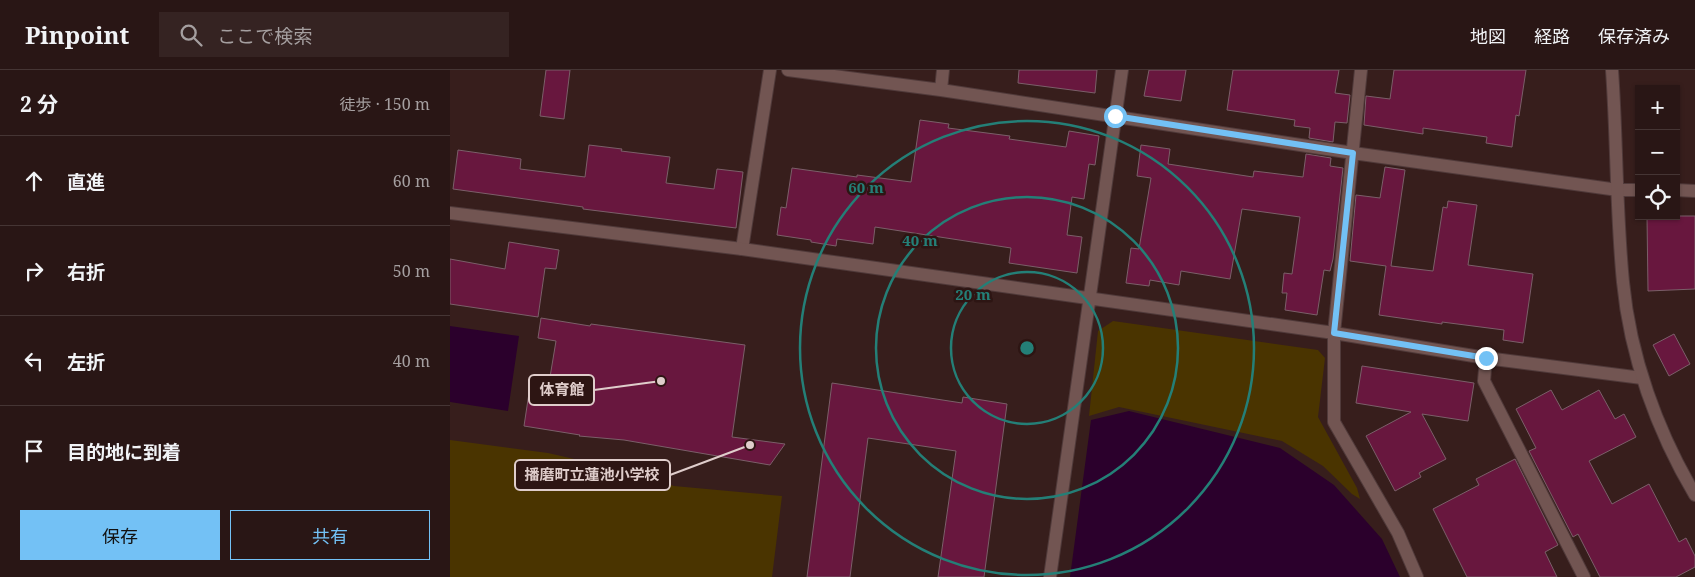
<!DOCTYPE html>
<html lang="ja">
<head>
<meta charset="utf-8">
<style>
	body { margin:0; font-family:"Noto Serif","Noto Sans JP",serif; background:#352322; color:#f1f3f6 }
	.controls { position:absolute; right:15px; top:15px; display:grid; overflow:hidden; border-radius:0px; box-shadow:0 1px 4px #0004 }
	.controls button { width:45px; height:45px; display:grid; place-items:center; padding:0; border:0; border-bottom:1px solid #453534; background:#291615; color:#f1f3f6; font:25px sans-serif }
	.stop { position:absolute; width:15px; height:15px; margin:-11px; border:4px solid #73c1f5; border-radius:50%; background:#fff }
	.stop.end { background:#73c1f5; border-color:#fff; box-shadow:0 1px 5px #0008 }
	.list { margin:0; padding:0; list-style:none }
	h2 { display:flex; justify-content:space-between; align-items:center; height:65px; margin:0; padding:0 20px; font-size:21px }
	h2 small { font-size:16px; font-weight:400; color:#a59fa0 }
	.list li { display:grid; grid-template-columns:32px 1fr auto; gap:15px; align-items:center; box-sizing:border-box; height:90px; padding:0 20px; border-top:1px solid #453534 }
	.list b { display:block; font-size:19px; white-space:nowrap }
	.list em { font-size:16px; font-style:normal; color:#a59fa0 }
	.actions { display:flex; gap:10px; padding:15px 20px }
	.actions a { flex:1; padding:11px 0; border:1px solid #73c1f5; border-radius:0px; text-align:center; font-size:18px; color:#73c1f5 }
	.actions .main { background:#73c1f5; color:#111 }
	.icon { flex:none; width:28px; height:28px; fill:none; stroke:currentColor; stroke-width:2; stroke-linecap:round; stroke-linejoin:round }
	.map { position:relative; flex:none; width:1245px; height:507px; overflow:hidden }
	header { display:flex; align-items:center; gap:30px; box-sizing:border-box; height:70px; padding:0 25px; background:#291615; border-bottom:1px solid #453534 }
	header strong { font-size:24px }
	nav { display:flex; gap:28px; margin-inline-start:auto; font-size:18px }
	.search { width:350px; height:45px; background:#352322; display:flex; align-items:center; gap:12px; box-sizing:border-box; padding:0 18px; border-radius:0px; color:#a59fa0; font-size:19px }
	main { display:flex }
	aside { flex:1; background:#291615 }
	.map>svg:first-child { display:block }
</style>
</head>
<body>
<header>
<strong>Pinpoint</strong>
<div class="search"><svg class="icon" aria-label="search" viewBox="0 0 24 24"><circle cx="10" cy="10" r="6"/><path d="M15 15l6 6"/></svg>ここで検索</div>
<nav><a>地図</a><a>経路</a><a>保存済み</a></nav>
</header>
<main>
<aside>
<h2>2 分<small>徒歩 · 150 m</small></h2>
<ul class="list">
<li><svg class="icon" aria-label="ahead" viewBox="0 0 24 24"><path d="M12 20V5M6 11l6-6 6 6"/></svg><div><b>直進</b></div><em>60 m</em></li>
<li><svg class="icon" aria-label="right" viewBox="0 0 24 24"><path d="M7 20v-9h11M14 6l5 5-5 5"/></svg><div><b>右折</b></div><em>50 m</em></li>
<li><svg class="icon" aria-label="left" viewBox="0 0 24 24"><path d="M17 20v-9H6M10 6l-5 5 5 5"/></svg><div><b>左折</b></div><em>40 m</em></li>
<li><svg class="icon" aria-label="arrive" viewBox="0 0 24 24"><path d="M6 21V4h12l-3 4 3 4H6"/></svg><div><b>目的地に到着</b></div></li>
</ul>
<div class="actions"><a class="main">保存</a><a>共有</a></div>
</aside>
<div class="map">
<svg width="1245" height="507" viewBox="0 0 1245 507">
	<rect width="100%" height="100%" fill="#371e1c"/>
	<path fill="#4a3400" d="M 663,251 L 868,280 L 875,288 L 868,347 L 907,418 L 910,429 L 902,424 L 873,396 L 832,371 L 669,337 L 639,346 L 648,261 Z
		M 0,370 L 98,383 L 181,402 L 224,416 L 332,426 L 322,507 L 0,507 Z"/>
	<path fill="#2b002c" d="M 0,256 L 69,266 L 58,341 L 0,332 Z
		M 679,341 L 830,378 L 884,415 L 932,469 L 950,507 L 620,507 L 641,350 Z"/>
	<path fill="#68173e" stroke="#7b5f69" d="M 96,0 L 120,0 L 114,49 L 90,46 Z
		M 569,0 L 647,0 L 645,23 L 568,13 Z
		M 699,0 L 736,0 L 731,31 L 694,26 Z
		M 783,0 L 889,0 L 885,23 L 900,25 L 897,53 L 885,52 L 883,72 L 859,68 L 860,58 L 844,56 L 845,50 L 777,40 Z
		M 944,0 L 1076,0 L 1069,46 L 1066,45 L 1062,77 L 1036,73 L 1037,67 L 973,58 L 973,64 L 914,55 L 916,26 L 940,29 Z
		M 470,50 L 499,54 L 498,58 L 560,66 L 559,69 L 616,77 L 619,61 L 649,66 L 645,95 L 639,94 L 634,129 L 622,127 L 617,165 L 632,167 L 627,203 L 559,193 L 561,178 L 425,157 L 423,174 L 387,169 L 386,176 L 361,172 L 361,170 L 327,165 L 331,137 L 336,138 L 342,98 L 407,107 L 407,105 L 461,112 Z
		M 139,75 L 172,79 L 171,81 L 220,87 L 216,113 L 264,119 L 267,99 L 293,102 L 286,158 L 133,139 L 133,137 L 3,119 L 8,80 L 71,89 L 70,99 L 135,107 Z
		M 691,75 L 720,79 L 718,94 L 803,107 L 804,101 L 853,107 L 856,84 L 881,88 L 880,96 L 893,98 L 883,189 L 880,201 L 874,200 L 867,245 L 835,240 L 837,223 L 832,223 L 834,203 L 842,204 L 850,147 L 792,139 L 780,209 L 731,201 L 729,215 L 700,210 L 699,216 L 676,213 L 681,178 L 689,179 L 701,108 L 687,106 Z
		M 935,97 L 955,100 L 941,196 L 983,201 L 993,137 L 997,138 L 998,131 L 1027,135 L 1018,195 L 1083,204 L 1073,273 L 1053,270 L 1054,260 L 992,252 L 992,254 L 929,245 L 936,196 L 900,191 L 906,125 L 930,128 Z
		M 1197,146 L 1245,146 L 1245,219 L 1198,221 Z
		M 59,172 L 109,180 L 106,199 L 95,198 L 88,247 L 0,234 L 0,189 L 55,199 Z
		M 91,248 L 140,256 L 141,254 L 295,275 L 282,367 L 335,374 L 320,395 L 174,370 L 129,366 L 130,365 L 74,356 L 79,323 L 97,325 L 106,271 L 88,268 Z
		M 1224,264 L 1240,294 L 1219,306 L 1203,275 Z
		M 912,296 L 1024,313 L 1018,351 L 972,344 L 996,389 L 969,403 L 971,407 L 945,421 L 916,366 L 961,342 L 906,333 Z
		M 382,313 L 512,333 L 513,327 L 557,334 L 534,507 L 488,507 L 506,381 L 418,368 L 400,507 L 357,507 Z
		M 1101,320 L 1112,340 L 1149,320 L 1165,349 L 1174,344 L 1186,367 L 1139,391 L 1162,434 L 1199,414 L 1229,472 L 1236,468 L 1245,486 L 1245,497 L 1226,507 L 1150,507 L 1128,464 L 1123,467 L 1079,381 L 1086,378 L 1066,339 Z
		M 1065,389 L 1108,475 L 1095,482 L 1107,507 L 1017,507 L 983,439 L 1029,415 L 1026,409 Z"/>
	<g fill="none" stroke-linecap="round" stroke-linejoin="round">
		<defs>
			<path id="street" d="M 338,0 L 491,20 L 903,83 L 1168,120 L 1189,120
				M 911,0 L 884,263 L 884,352 L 948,463 L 967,507
				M 491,20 L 493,0
				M 1226,120 L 1245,121
				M 292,179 L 320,0
				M 884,263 L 1036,288 L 1192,308
				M 1036,288 L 1034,311 L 1134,507"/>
			<path id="secondary" d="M 1162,0 C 1167,70 1166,141 1173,212 C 1180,286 1207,361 1245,425
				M 0,143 L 292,179 L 884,263
				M 600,507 L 672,0"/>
		</defs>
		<use href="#street" stroke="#503a3a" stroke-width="14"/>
		<use href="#secondary" stroke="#503a3a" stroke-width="14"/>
		<use href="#street" stroke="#725552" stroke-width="12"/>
		<use href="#secondary" stroke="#725552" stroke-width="12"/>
	</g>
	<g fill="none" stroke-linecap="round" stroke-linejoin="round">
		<path stroke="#73c1f5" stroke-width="6" d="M 665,46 L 903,83 L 884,263 L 1036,288"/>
	</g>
	<g fill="none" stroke="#247f77" stroke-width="2.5">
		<circle cx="577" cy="278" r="76"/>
		<circle cx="577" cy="278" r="151"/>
		<circle cx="577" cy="278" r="227"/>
	</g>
	<circle cx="577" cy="278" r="8" fill="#247f77" stroke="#2d1513" stroke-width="2.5"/>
	<g font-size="15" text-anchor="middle" font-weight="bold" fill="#247f77" stroke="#2d1513" stroke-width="5" stroke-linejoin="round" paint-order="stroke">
		<text x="416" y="123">60 m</text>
		<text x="470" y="176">40 m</text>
		<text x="523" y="230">20 m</text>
	</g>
	<path fill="none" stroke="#dfcdcb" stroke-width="2" d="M211 311L144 320M300 375L220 405"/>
	<g fill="#dfcdcb" stroke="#2d1513" stroke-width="2">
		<circle cx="211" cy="311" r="5"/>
		<circle cx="300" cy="375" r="5"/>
	</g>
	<g fill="#2d1513" stroke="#dfcdcb" stroke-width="2">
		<rect x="79" y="305" width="65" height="30" rx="5"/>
		<rect x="65" y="390" width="155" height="30" rx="5"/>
	</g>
	<g font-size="15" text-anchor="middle" font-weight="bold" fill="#dfcdcb">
		<text x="112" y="325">体育館</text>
		<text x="142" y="410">播磨町立蓮池小学校</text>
	</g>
</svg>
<div class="controls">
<button>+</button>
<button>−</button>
<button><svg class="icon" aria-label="locate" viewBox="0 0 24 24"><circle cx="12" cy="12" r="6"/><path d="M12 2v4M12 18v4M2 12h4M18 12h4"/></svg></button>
</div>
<div class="stop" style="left:665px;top:46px"></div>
<div class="stop end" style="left:1036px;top:288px"></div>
</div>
</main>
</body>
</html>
